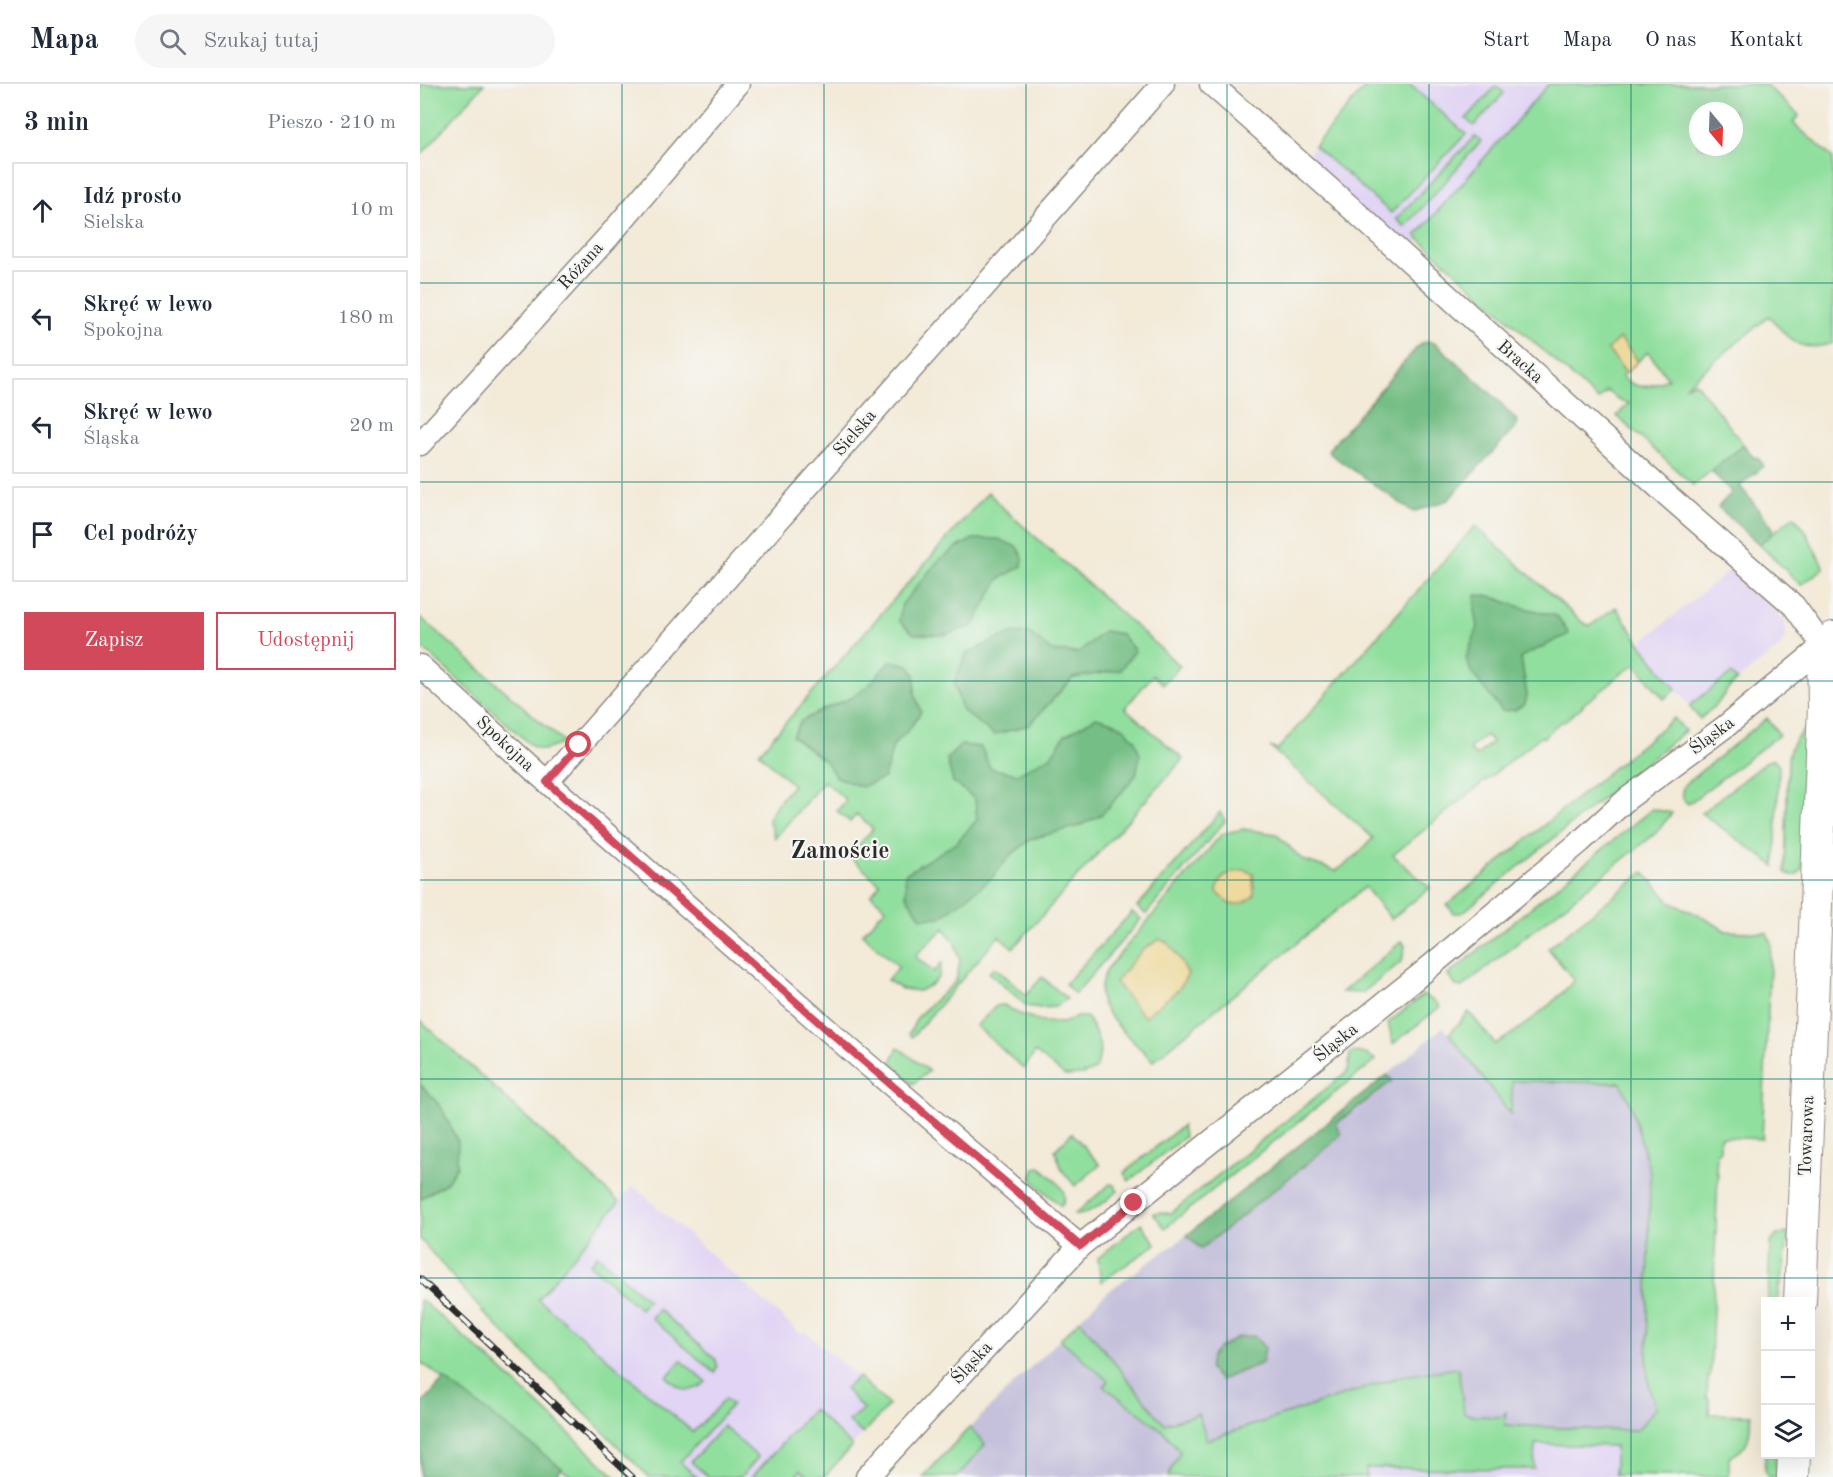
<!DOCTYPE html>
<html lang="pl">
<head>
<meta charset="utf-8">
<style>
	body { margin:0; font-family:"Old Standard TT",serif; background:#f6f6f7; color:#1f2937 }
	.controls { position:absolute; right:18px; bottom:18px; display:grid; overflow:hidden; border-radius:0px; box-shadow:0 6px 24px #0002 }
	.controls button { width:54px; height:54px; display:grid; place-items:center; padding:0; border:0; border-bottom:2px solid #e0e1e3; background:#fff; color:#1f2937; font:30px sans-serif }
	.compass { position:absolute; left:1269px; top:18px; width:54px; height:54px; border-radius:50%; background:#fff; box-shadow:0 6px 24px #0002; rotate:161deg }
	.stop { position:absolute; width:18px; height:18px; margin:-14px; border:4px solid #d1495b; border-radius:50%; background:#fff }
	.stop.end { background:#d1495b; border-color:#fff; box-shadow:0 2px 6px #0008 }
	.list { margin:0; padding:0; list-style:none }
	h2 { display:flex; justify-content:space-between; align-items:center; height:78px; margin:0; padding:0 24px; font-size:26px }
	h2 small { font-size:20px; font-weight:400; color:#747a83 }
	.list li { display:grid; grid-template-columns:39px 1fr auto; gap:18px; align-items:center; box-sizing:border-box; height:96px; margin:0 12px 12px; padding:0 12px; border:2px solid #e0e1e3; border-radius:0px }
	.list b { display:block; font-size:22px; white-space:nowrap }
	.list p { margin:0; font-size:20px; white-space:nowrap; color:#747a83 }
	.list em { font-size:20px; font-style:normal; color:#747a83 }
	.actions { display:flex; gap:12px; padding:18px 24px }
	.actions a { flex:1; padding:14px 0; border:2px solid #d1495b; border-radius:0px; text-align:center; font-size:21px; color:#d1495b }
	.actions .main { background:#d1495b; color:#fff }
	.icon { flex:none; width:33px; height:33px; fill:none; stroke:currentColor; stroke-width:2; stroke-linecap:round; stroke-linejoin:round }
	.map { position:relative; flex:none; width:1413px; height:1393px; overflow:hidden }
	header { display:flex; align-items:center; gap:36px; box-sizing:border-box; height:84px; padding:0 30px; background:#fff; border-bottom:2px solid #e0e1e3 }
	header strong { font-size:28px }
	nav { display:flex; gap:33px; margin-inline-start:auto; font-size:21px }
	.search { width:420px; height:54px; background:#f6f6f7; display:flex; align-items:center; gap:15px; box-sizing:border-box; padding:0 21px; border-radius:33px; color:#747a83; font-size:22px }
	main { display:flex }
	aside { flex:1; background:#fff }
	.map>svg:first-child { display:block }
</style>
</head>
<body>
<header>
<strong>Mapa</strong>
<div class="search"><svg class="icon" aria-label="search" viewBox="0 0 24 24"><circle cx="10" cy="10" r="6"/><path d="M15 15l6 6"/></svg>Szukaj tutaj</div>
<nav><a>Start</a><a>Mapa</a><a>O nas</a><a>Kontakt</a></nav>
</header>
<main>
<aside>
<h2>3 min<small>Pieszo · 210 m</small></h2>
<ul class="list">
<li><svg class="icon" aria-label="ahead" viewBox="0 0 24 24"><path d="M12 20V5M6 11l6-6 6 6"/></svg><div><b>Idź prosto</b><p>Sielska</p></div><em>10 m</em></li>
<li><svg class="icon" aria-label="left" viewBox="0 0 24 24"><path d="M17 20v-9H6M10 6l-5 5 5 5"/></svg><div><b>Skręć w lewo</b><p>Spokojna</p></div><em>180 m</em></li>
<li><svg class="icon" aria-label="left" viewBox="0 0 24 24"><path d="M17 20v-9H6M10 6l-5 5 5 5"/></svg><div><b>Skręć w lewo</b><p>Śląska</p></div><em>20 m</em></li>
<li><svg class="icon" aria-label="arrive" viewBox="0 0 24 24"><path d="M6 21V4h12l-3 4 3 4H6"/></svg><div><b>Cel podróży</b></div></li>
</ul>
<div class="actions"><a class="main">Zapisz</a><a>Udostępnij</a></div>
</aside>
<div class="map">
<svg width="1413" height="1393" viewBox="0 0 1413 1393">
	<rect width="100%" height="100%" fill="#f6f6f2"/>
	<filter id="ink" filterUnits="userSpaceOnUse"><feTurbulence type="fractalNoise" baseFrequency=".0167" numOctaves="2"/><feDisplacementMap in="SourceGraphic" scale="12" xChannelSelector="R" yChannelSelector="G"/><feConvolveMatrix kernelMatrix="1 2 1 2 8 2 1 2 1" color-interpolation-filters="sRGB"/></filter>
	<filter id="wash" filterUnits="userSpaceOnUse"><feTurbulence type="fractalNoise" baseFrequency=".008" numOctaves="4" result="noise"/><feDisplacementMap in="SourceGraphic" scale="24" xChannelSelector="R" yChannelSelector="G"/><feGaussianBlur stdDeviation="1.35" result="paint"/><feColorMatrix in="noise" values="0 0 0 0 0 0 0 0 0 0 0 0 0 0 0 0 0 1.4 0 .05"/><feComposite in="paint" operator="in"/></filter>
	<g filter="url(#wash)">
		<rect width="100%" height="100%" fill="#f3ead8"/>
		<path fill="#e1d4f4" d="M 948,0 L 1141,0 L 985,173 L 880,79 Z
			M 1312,484 L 1365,537 L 1366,553 L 1359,564 L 1312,600 L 1298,619 L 1280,635 L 1220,559 Z
			M 153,1076 L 199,1118 L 213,1102 L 381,1250 L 385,1247 L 469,1321 L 404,1393 L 253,1393 L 50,1188 Z
			M 887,1342 L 1310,1359 L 1309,1393 L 748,1393 Z"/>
		<path fill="#c5c0db" d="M 1023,943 L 1090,1030 L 1092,997 L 1200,999 L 1211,1021 L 1230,1089 L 1227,1286 L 1230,1307 L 1236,1324 L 1217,1346 L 1181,1346 L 1085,1341 L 1085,1329 L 1083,1333 L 1054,1332 L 1043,1329 L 1038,1284 L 982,1292 L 787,1356 L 743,1347 L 760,1367 L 748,1393 L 503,1393 L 550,1343 L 687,1208 L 767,1151 L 967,991 Z"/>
		<path fill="#91df9e" stroke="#5e8564" stroke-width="1.5" fill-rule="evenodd" d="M 0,0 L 64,0 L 0,72 Z
			M 948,0 L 989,0 L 1046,50 L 971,129 L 894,62 Z
			M 1129,0 L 1345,0 L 1379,31 L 1373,39 L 1413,74 L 1413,259 C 1378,270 1370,256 1349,232 L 1264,303 L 1275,298 L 1324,361 L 1273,401 L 1197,332 L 1209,319 L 1202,318 L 1187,307 L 1178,316 L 996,152 ZM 1278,27 L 1314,27 L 1314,63 L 1278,63 ZM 1228,268 L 1248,294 C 1232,303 1216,308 1202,292 Z
			M 1076,2 L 1084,9 L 1054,42 L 1046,35 Z
			M 1055,52 L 1061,57 L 985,143 L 976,135 Z
			M 568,408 L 582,423 L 760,582 L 743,600 L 733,591 L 705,624 L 763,675 L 593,864 L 579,852 L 492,953 L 489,950 L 498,932 L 536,897 L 540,877 L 535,859 L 524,844 L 495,872 L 514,888 L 522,878 L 519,893 L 511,901 L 499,907 L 482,905 L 467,896 L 479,883 L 442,850 L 466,824 L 451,811 L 460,800 L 429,772 L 453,745 L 437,730 L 430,738 L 417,727 L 426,716 L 404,697 L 355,754 L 348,735 L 356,721 L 373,701 L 339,669 Z
			M 1374,432 L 1385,446 L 1404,484 L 1381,501 L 1339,460 Z
			M 1055,442 L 1162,538 L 1170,542 L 1196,523 L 1220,559 L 1256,605 L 1244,615 L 1215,580 L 1203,589 L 1202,589 L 1192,597 L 1193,598 L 1162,621 L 1163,622 L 1143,638 L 1142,637 L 1132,645 L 1132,646 L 1123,654 L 1121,652 L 973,771 L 1010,804 L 971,835 L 945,803 L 733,977 C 719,962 679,930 680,909 C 680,902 684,893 686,886 L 802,750 L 823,745 L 856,750 L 883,776 L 916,787 L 935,773 L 953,754 L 850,663 L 857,666 ZM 1066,651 L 1072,658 L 1056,672 L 1049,665 Z
			M 0,533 L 145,659 L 124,666 L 113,663 L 0,562 Z
			M 1311,590 L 1317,596 L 1307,606 L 1298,619 L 1280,635 L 1269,622 Z
			M 1254,634 L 1265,647 L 1042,829 L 1034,829 L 1027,821 Z
			M 1347,634 L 1359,651 L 1268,720 C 1260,714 1261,709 1264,701 Z
			M 1387,643 L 1382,785 C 1377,793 1373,792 1365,789 L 1368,675 C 1370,660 1376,653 1387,643 Z
			M 1354,675 L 1359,681 L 1355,782 L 1281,729 L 1346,678 Z
			M 1232,725 L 1252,729 L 1236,749 L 1042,903 L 1036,902 L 1028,891 Z
			M 800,728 L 805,737 L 726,830 L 717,823 Z
			M 1224,788 L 1251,819 L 1279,831 L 1306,847 L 1347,849 L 1351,859 L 1342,1055 L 1300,1053 L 1300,1068 L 1297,1068 L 1296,1089 L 1298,1089 L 1291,1278 L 1290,1293 L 1288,1293 L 1287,1314 L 1290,1315 L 1289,1330 L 1331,1331 C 1330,1351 1330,1365 1309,1373 L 1309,1393 L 1195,1391 L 1195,1362 L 1115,1360 L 1114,1385 L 946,1384 L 946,1393 L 748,1393 L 760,1367 L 743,1347 L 684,1302 L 688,1297 L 640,1255 L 660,1236 L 744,1340 L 778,1330 L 787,1356 L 982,1292 L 1038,1284 L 1044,1329 L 1054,1332 L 1082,1333 L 1086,1328 L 1085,1341 L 1181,1346 L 1217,1346 L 1236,1324 L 1230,1307 L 1227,1286 L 1230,1089 L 1211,1021 L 1201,999 L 1092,997 L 1091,1031 L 1029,950 L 1049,928 L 1075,960 C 1098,948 1138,916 1154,896 L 1128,864 Z
			M 712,828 L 721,835 L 655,910 L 645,900 Z
			M 982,857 L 985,862 L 982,877 L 942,909 L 922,908 Z
			M 575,883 L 606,911 L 622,893 L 647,915 L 635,923 L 620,924 L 607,922 L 569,889 Z
			M 1003,911 L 1016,918 L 1020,923 L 973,960 L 968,939 Z
			M 584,921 L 597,929 L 624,938 L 644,939 L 655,933 L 667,933 C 678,953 685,964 675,986 L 662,991 L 645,992 L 615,968 L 604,985 L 556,942 L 576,922 Z
			M 0,936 L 199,1118 L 118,1215 L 273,1348 L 305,1315 L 312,1321 L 260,1378 L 277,1393 L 229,1393 L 64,1229 L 0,1155 L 0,1115 L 26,1099 L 37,1082 L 21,1023 L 0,1000 Z
			M 478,963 L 509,987 L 493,1000 L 471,978 Z
			M 935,968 L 946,970 L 956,976 L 745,1144 L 733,1129 L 751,1129 L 928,987 L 930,970 Z
			M 762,1042 L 764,1053 L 709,1097 L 704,1089 Z
			M 652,1049 L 680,1081 L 655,1102 L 642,1086 L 635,1066 Z
			M 620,1083 C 631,1093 653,1107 641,1122 L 616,1100 L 612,1094 L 615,1084 Z
			M 690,1100 L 694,1101 L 698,1107 C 686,1117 672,1130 655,1130 Z
			M 721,1139 L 736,1160 L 681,1198 L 678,1174 Z
			M 1369,1149 L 1361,1201 L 1359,1201 L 1357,1217 L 1348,1218 L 1350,1159 L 1357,1151 Z
			M 177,1171 L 228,1216 L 220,1225 L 170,1180 Z
			M 0,1215 L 65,1271 L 196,1393 L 152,1393 L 24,1295 L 0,1278 Z
			M 238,1225 L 296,1276 L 297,1282 L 295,1289 L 231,1234 Z
			M 261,1276 L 286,1298 C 269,1312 261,1306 247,1293 Z
			M 438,1293 L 469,1321 L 443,1350 L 428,1337 L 443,1325 L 425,1305 Z
			M 393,1325 L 432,1362 L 404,1393 L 389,1393 L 380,1386 L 377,1390 L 380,1393 L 332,1393 Z
			M 303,1342 L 338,1373 L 321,1393 L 289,1393 L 271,1378 Z
			M 550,1343 L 565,1361 L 537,1393 L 503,1393 Z
			M 1345,1368 L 1346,1370 L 1355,1371 L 1357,1393 L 1348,1393 C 1343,1386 1345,1376 1345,1368 Z"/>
		<path fill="#74be85" stroke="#507458" stroke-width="1.5" d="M 1008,257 L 1016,260 L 1076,314 L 1098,338 L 1097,342 L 1028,416 L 993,428 L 909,369 L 908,366 L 1000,260 Z
			M 1324,361 L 1334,374 L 1337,373 L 1344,382 L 1320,402 L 1353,444 L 1351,451 L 1339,460 L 1298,423 L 1312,408 L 1291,387 Z
			M 553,455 L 579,455 L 597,463 L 603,474 L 602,482 L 579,495 L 553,542 L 524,551 L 494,550 L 479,537 L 482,520 L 518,477 L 536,464 Z
			M 1056,511 L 1070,512 L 1100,523 L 1137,532 L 1149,550 L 1101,573 L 1107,611 L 1105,620 L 1095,626 L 1082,627 L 1051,588 L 1046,574 L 1058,543 L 1055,527 Z
			M 684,547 L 701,550 L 715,567 L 700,586 L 653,594 L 609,641 L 574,651 L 542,626 L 534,599 L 547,569 L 589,550 L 609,549 L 632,567 L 658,569 Z
			M 470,577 L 489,581 L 495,591 L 495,610 L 501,628 L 490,644 L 473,662 L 464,694 L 442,703 L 416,693 L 406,678 L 372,652 L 381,637 L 404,625 L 431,614 L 448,602 Z
			M 676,633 L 693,638 L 704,644 L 715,656 L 720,671 L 716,691 L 702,708 L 681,731 L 659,742 L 611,755 L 590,772 L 572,794 L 521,833 L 501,834 L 486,811 L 485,790 L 536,759 L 557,736 L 555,715 L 533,698 L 527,675 L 541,661 L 561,663 L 570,684 L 597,690 L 631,672 L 645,651 Z
			M 967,991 L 972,997 L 916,1040 L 921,1050 L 910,1061 L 781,1165 L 767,1151 Z
			M 0,1000 L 21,1023 L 38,1058 L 37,1082 L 26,1099 L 0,1115 Z
			M 834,1252 L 845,1264 L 842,1279 L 800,1296 L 789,1285 L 791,1273 L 799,1264 L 819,1253 Z
			M 24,1295 L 142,1384 L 134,1393 L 0,1393 L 0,1322 Z"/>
		<path fill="#eeda9e" stroke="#8c8264" stroke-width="1.5" d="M 1200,254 L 1218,277 L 1206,289 L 1187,265 Z
			M 825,786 L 833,790 L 834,811 C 827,819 820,821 809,820 L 797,808 C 798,792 810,788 825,786 Z
			M 740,855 C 753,858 761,879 768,890 L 759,905 L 724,933 L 695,898 L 722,866 Z"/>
	</g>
	<g filter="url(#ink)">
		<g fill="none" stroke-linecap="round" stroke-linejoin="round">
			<defs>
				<path id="street" d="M 0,360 L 189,152 L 318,0
					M 0,582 L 117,689 L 427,963 L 660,1162
					M 127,698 L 743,0
					M 447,1393 L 660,1162 L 1001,890 L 1160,758 L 1207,715 L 1306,642 L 1403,562 L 1374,522 L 1247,411 L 929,122 L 791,0"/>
				<path id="secondary" d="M 1380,1218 L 1404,622 L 1403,562 L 1413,554
					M 1373,1393 L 1374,1370"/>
			</defs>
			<use href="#street" stroke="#8f8a82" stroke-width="25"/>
			<use href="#secondary" stroke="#8f8a82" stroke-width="34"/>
			<use href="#street" stroke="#fff" stroke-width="22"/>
			<use href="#secondary" stroke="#fff" stroke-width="32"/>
			<defs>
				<path id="rail" d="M 0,1195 L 212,1393"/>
			</defs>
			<use href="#rail" stroke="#2b2b2b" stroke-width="7"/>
			<use href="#rail" stroke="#f6f6f2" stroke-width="4.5" stroke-dasharray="14" stroke-linecap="butt"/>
		</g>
	</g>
	<g fill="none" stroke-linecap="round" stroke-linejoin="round" filter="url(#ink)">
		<path stroke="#d1495b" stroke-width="8" d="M 159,661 L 127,698 L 427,963 L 660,1162 L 714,1119"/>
	</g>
	<path fill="none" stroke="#0f766e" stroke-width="1.5" stroke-opacity="0.55" d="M 202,0 L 202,1393M 404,0 L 404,1393M 606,0 L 606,1393M 807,0 L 807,1393M 1009,0 L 1009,1393M 1211,0 L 1211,1393M 0,199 L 1413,199M 0,398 L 1413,398M 0,597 L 1413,597M 0,796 L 1413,796M 0,995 L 1413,995M 0,1194 L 1413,1194"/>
	<g text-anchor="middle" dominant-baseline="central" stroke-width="4.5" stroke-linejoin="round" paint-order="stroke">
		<g font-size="18" fill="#2b2b2b" stroke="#f6f6f2">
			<text transform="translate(161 182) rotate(-48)">Różana</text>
			<text transform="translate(1100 278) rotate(42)">Bracka</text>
			<text transform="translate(435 349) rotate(-49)">Sielska</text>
			<text transform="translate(1292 652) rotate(-37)">Śląska</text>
			<text transform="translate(85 660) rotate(43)">Spokojna</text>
			<text transform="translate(916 959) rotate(-39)">Śląska</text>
			<text transform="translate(1387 1052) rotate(-88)">Towarowa</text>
			<text transform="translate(552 1279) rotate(-47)">Śląska</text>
		</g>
		<g font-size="24" font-weight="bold" fill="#2b2b2b" stroke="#f6f6f2">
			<text x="420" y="768">Zamoście</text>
		</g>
	</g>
</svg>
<div class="controls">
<button>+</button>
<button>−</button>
<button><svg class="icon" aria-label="layers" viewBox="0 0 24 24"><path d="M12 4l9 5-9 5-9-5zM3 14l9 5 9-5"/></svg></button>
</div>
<svg class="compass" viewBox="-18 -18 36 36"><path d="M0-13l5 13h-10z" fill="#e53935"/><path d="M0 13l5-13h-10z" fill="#747a83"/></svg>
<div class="stop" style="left:159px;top:661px"></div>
<div class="stop end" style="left:714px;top:1119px"></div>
</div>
</main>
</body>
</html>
